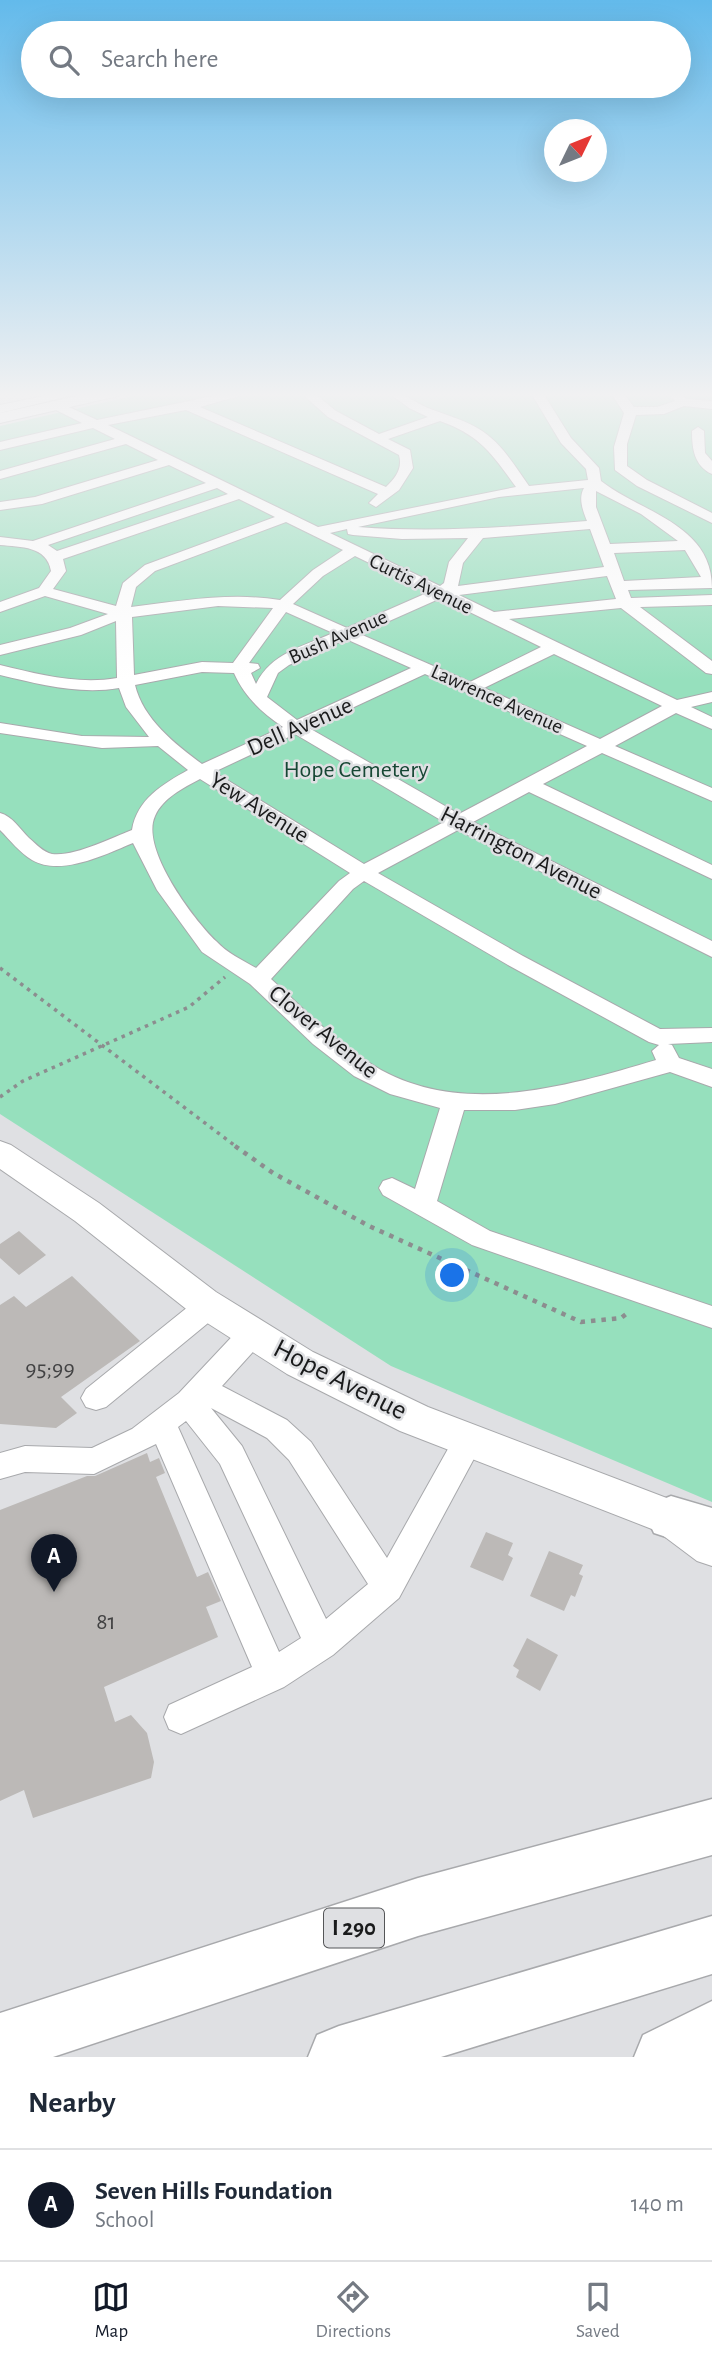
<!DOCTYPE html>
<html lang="en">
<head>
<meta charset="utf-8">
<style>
	body { margin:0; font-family:"Alegreya Sans",sans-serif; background:#f2f2f3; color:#1f2937 }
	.compass { position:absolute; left:544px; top:119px; width:63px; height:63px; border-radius:50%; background:#fff; box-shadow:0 7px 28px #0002; rotate:47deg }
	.you { position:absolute; left:453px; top:1276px; width:24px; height:24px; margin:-18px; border:5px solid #fff; border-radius:50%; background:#1a73e8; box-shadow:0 0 0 10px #1a73e833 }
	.badge { display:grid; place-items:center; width:46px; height:46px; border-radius:50%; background:#111827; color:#fff; font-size:23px; font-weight:700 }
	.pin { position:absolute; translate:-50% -58px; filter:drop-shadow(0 2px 4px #0008) }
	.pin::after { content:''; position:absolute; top:37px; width:24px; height:21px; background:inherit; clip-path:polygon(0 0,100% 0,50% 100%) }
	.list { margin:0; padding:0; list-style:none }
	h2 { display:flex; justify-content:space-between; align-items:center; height:91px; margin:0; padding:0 28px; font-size:30px }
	h2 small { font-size:23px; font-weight:400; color:#747a83 }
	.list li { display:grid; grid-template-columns:46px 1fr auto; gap:21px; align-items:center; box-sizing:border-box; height:112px; padding:0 28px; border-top:2px solid #e0e1e3 }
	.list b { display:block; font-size:26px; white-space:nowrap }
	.list p { margin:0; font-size:23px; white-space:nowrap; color:#747a83 }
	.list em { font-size:23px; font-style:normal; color:#747a83 }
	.icon { flex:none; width:38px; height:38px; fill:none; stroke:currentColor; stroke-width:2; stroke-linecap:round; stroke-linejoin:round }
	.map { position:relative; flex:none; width:712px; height:2057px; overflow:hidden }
	.search { position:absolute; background:#fff; box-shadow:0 7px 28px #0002; left:21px; right:21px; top:21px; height:77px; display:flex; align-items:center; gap:18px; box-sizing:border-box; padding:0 24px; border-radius:38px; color:#747a83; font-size:26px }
	.sheet { height:203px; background:#fff }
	nav { display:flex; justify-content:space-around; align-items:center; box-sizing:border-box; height:98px; border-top:2px solid #e0e1e3; background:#fff; font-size:19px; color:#747a83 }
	nav a { display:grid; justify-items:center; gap:4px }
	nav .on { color:#111827 }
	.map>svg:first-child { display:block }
</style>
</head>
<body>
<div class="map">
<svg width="712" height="2057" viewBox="0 0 712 2057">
	<rect width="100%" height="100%" fill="#dfe0e3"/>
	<path fill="#96e0bd" d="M 146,393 L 712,393 L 712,1502 L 391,1366 L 0,1114 L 0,426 Z"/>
	<path fill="#bcb9b7" d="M 19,1231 L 46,1255 L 19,1275 L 0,1258 L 0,1244 Z
		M 72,1276 L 140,1341 L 61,1397 L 77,1413 L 56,1428 L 0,1424 L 0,1305 L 14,1296 L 26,1307 Z
		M 147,1453 L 150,1462 L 159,1458 L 165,1473 L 156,1477 L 197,1577 L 208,1572 L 221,1601 L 206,1607 L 218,1637 L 104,1687 L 115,1722 L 131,1715 L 147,1733 L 154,1762 L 151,1778 L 33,1818 L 24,1790 L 0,1801 L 0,1510 L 87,1476 L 95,1476 Z
		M 486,1532 L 513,1543 L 508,1555 L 513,1558 L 503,1581 L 470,1567 Z
		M 549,1551 L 583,1565 L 579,1574 L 583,1576 L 575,1597 L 571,1595 L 564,1611 L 530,1596 Z
		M 527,1638 L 558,1655 L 540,1691 L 516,1677 L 519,1670 L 513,1666 Z"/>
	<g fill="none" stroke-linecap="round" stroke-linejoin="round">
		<defs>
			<path id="minor" d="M 59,393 L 81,393 L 0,413 L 0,405 Z
				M 228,393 L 249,393 L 200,407 L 386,487 C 395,478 403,469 399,455 L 328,417 L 301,393 L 314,393 L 336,411 L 379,434 L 428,417 L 409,408 L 389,393 C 405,393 414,402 428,408 C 445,415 463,419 479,429 C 501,442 514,465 529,486 L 588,480 L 586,469 L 561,443 L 531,393 L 543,393 L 571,438 L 599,468 L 601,481 C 642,513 712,524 712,588 L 628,590 L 631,598 L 712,595 L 712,605 L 640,607 L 712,661 L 712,674 L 706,673 L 621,608 L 509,619 L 677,700 L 712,692 L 712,702 L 691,707 L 712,717 L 712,729 L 676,713 L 615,746 L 712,788 L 712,801 L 602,753 L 543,784 L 712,865 L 712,879 L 529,792 L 473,822 L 712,941 L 712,957 L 458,830 L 378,873 L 523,956 L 660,1029 L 712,1028 L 712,1042 L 668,1044 L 672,1045 L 679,1058 L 712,1069 L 712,1087 L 670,1072 L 555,1104 L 515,1110 L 464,1110 L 437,1201 L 490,1231 L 712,1306 L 712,1328 L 472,1245 L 383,1195 L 379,1188 L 383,1181 L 392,1178 L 415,1189 L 440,1108 L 390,1094 L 354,1076 L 313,1044 L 250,984 L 202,952 L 157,890 L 133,843 C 106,854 61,877 32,860 C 20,853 10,840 0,830 L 0,813 C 12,816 20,829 29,838 C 36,844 43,852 52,854 C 74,857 111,838 132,830 C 137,799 163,784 188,770 L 158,746 L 102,748 L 0,733 L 0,723 L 82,736 L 149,737 L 126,707 L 119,688 C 79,695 39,684 0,675 L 0,665 C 38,674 78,685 117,678 L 116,621 L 81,635 L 0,655 L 0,645 L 70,628 L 108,614 L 45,596 L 0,612 L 0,602 L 39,588 L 51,571 C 47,546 21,547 0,545 L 0,537 L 33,541 L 206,483 L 169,465 L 42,504 L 0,510 L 0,502 L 35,497 L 158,460 L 126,444 L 0,479 L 0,471 L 115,439 L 93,428 L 0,450 L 0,442 L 82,423 L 52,408 L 52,402 L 56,401 L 97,420 ZM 186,410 L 378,494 L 369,503 L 376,507 L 399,490 L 413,468 L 410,450 L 388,439 L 440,421 C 480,435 492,454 516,487 L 318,527 L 108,425 ZM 217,488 L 228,494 L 57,551 L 48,545 ZM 584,488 C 578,498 583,511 587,521 C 510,527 435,533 358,527 L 499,497 ZM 596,491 L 641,514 L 678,541 L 610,544 L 596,507 ZM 239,499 L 275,517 L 145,565 L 123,583 L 116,606 L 53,589 L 66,571 L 63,559 ZM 286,522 L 343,550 L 313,570 L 280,600 C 230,592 181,601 131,607 L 136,587 L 155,571 ZM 347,529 L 348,534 L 353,535 L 402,539 L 468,538 L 449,562 L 444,583 L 440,586 L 330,533 ZM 590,529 L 604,567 L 458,586 L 463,563 L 483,538 ZM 685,550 L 701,577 L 624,581 L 614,553 ZM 355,556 L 429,592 L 347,628 L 293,604 L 323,576 ZM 607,576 L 616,599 L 494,612 L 459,595 ZM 441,598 L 541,647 L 470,682 L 360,634 ZM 218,606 L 273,608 L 233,663 L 202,662 L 134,675 L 132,617 ZM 286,612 L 333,633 C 302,647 271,653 256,684 L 251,673 L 260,668 L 258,664 L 249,663 ZM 346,639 L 411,668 L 297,720 L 267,697 L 278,673 L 289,665 ZM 554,654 L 662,706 L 600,739 L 484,688 ZM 202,672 L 234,673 C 245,697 261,712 283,727 L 202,764 C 175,744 143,719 135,685 ZM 425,674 L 587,746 L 459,814 L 309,728 ZM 295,734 L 444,822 L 364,864 L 214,772 ZM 200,779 L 350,873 L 339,881 L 256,968 C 242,960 227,953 216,941 C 193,919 140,848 155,816 C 163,798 183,788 200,779 ZM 364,881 L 508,965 L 649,1042 L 659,1045 L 652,1051 L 656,1060 C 565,1087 455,1120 368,1062 C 332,1039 302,1007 271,979 L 353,889 Z
				M 611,393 L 623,393 L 634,407 L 657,407 L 675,401 L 667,393 L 680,393 L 686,399 L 712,401 L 712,409 L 684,406 L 664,414 L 636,415 L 627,444 L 627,466 L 647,480 L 712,513 L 712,523 L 637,486 L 615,470 L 614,447 L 624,413 Z
				M 698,427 L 704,431 L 705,453 L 712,461 L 712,474 C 694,466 692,448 692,431 Z
				M 209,1295 L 219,1298 L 223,1306 L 219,1314 L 106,1407 L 96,1410 L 86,1407 L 81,1398 L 86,1389 L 199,1298 Z
				M 252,1323 L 262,1326 L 266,1334 L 262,1342 L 222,1386 L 287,1420 L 311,1442 L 387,1558 L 458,1431 L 469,1427 L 480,1431 L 484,1440 L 399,1598 L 333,1655 L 284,1687 L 181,1734 L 169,1729 L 164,1717 L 169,1705 L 252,1667 L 156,1444 L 94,1474 L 25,1472 L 0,1479 L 0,1453 L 25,1446 L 92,1448 L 132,1429 L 179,1393 L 242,1326 ZM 211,1408 L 267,1438 L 289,1460 L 368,1584 L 326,1619 L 242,1446 ZM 186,1421 L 220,1464 L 301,1638 L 279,1652 L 178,1427 Z"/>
			<path id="major" d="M 91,393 L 120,393 L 118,396 L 0,423 L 0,413 Z
				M 0,1141 L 11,1145 L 99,1203 L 216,1292 L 313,1352 L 428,1407 L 685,1505 L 712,1523 L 712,1566 L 697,1561 L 657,1531 L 400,1431 L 287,1374 L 190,1312 L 75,1221 L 0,1169 Z"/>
			<path id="highway" d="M 671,1496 L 712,1508 L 712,1552 L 654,1533 L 647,1518 L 654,1503 Z
				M 712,1799 L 712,1855 L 418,1936 L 53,2057 L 0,2057 L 0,2013 L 418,1878 Z
				M 712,1916 L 712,1974 L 441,2057 L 308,2057 L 317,2035 L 339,2026 Z
				M 712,2001 L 712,2057 L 634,2057 L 643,2035 Z"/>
		</defs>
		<use href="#minor" stroke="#a8a9ac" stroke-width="2"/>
		<use href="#major" stroke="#a8a9ac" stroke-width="2"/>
		<use href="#highway" stroke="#a8a9ac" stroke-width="3"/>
		<path stroke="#8c8d8f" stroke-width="3.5" stroke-dasharray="3.5 5" stroke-linecap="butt" d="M 0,968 L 238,1148
			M 0,1097 L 23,1081 L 189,1007 L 225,977"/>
		<path stroke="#8c8d8f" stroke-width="4.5" stroke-dasharray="4.5 6" stroke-linecap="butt" d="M 235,1146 L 273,1173 L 369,1226 L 581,1322 L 621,1318 L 630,1311"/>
		<use href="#minor" fill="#fff" fill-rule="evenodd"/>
		<use href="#major" fill="#fff" fill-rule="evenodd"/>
		<use href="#highway" fill="#fff" fill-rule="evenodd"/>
	</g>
	<linearGradient id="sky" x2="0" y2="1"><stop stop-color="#63baeb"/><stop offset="0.58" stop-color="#f1f1f2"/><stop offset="1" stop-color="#f1f1f2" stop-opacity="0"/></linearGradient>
	<rect width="712" height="681" fill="url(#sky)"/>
	<g text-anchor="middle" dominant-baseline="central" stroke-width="5" stroke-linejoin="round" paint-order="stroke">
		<g font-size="21" fill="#1a1b1c" stroke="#dfe0e3">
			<text transform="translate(421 584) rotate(26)">Curtis Avenue</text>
			<text transform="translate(338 637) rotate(-24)">Bush Avenue</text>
			<text transform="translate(497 699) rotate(24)">Lawrence Avenue</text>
		</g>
		<rect fill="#dfe0e3" stroke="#555658" stroke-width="2" x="324" y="1908.5" width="60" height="39" rx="5"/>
		<g font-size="23" font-weight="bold" fill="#1a1b1c">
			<text x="354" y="1928">I 290</text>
		</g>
		<g font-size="24" fill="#1a1b1c" stroke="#dfe0e3">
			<text transform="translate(300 727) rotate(-24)">Dell Avenue</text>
			<text transform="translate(259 808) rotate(32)">Yew Avenue</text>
			<text transform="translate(521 853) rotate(27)">Harrington Avenue</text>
			<text transform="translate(323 1032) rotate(39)">Clover Avenue</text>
		</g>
		<g font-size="24" fill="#164734" stroke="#dfe0e3">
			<text x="356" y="770">Hope Cemetery</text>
		</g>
		<g font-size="24" fill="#424243">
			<text x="50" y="1369">95;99</text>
			<text x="106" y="1622">81</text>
		</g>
		<g font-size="28" fill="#1a1b1c" stroke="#dfe0e3">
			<text transform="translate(340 1380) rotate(27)">Hope Avenue</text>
		</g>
	</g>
</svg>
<svg class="compass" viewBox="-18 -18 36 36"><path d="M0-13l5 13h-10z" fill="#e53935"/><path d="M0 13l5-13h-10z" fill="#747a83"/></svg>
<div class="you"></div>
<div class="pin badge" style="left:54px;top:1592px">A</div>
<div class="search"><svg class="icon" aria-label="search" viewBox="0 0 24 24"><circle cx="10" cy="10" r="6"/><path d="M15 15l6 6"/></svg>Search here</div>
</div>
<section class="sheet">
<h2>Nearby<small></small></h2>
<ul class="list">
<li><span class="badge">A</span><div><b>Seven Hills Foundation</b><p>School</p></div><em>140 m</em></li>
</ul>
</section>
<nav>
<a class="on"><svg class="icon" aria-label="map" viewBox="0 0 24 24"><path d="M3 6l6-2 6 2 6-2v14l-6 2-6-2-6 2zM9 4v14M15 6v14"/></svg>Map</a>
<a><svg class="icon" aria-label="directions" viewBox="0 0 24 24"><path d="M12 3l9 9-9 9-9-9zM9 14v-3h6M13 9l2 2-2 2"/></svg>Directions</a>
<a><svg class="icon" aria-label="saved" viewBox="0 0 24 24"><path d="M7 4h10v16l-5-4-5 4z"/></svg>Saved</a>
</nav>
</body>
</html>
